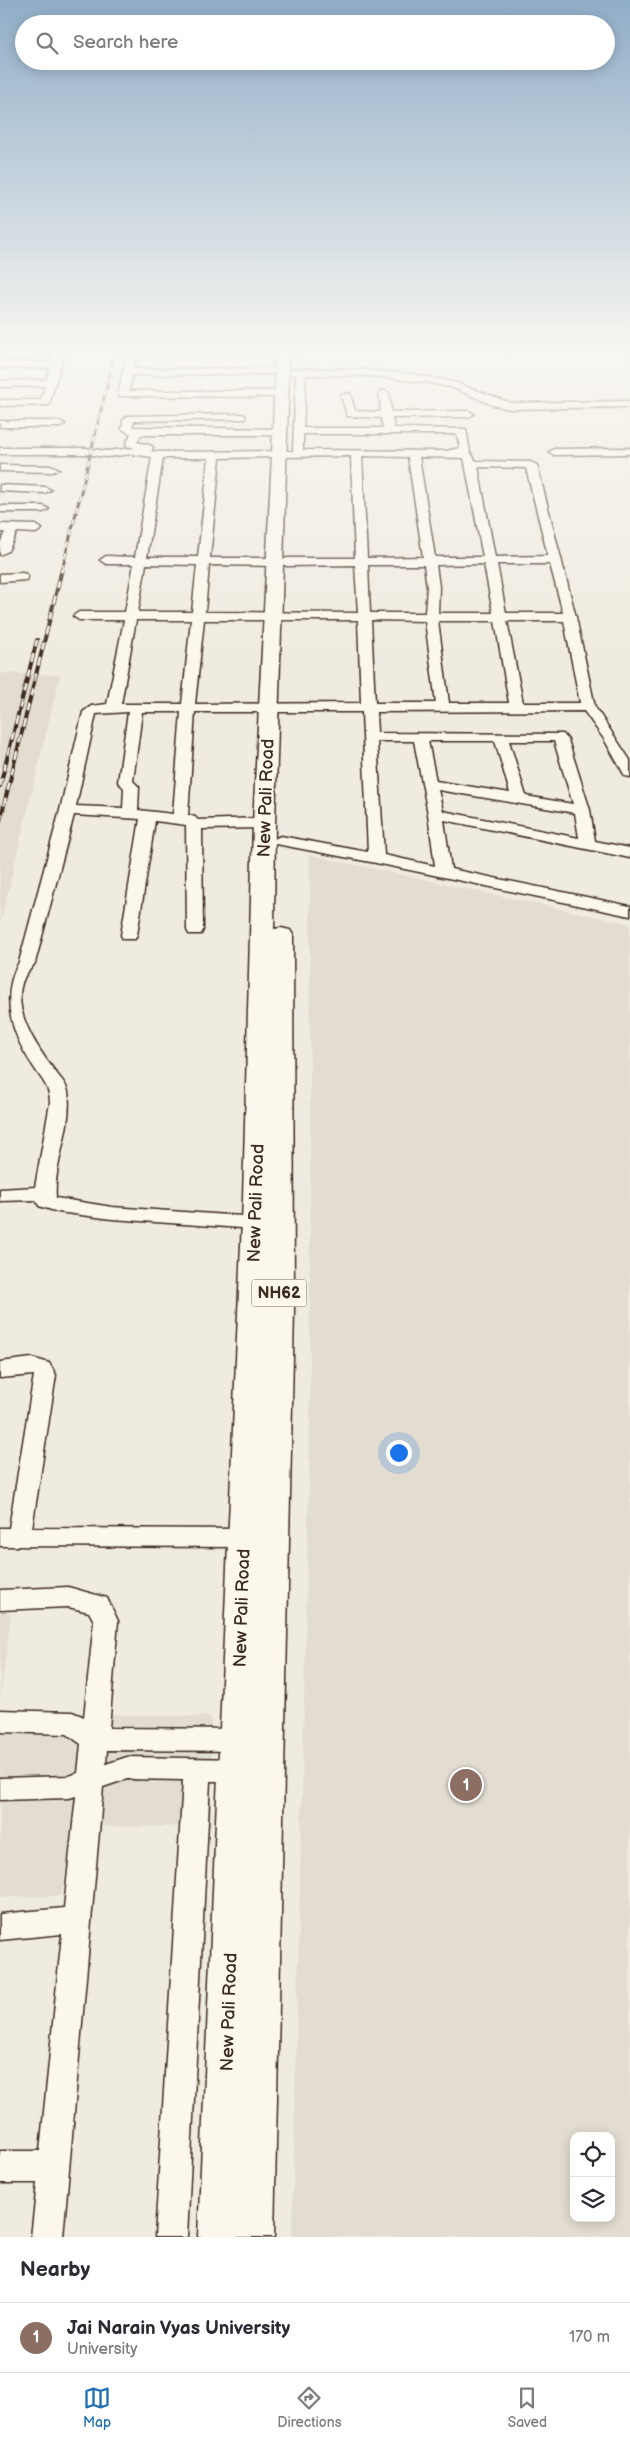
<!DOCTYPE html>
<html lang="en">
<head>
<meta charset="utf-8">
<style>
	body { margin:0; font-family:"Balsamiq Sans",sans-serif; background:#f7f7f7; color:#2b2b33 }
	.controls { position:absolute; right:15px; bottom:15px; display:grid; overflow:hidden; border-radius:10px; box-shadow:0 2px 12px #0003 }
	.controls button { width:45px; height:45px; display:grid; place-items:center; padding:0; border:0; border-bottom:1px solid #e1e1e2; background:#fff; color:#2b2b33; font:25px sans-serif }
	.you { position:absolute; left:398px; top:1452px; width:18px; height:18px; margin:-12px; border:4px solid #fff; border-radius:50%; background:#1a73e8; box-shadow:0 0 0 8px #1a73e833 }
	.badge { display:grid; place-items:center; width:32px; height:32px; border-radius:50%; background:#1f6fb2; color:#fff; font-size:16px; font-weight:700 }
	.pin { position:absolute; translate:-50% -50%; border:2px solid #fff; box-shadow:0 1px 5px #0006 }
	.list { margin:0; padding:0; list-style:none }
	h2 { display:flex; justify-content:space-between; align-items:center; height:65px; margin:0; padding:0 20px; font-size:21px }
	h2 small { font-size:16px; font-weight:400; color:#7c7c81 }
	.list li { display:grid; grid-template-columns:32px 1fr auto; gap:15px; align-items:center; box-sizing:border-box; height:70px; padding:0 20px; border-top:1px solid #e1e1e2 }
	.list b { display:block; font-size:19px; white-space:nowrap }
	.list p { margin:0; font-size:16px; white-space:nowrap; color:#7c7c81 }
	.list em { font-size:16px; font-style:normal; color:#7c7c81 }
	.icon { flex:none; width:28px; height:28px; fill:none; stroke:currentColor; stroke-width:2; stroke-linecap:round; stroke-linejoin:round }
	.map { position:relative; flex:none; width:630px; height:2237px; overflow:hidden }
	.search { position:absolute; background:#fff; box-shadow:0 2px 12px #0003; left:15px; right:15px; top:15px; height:55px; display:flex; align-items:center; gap:12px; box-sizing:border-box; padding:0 18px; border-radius:28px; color:#7c7c81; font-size:19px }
	.sheet { height:135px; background:#fff }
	nav { display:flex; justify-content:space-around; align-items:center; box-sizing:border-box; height:70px; border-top:1px solid #e1e1e2; background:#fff; font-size:14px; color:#7c7c81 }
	nav a { display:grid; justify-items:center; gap:2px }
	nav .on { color:#1f6fb2 }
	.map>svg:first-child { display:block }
</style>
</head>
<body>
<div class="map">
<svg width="630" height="2237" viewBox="0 0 630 2237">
	<rect width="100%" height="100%" fill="#f0ebe0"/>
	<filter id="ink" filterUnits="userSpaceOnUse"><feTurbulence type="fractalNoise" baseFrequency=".02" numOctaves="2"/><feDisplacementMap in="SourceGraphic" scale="10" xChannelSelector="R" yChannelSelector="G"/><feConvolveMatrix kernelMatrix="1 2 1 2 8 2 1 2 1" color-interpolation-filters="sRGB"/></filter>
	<g filter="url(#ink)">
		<path fill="#e2dcd1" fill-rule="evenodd" d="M 0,673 L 60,675 L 0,925 Z
			M 310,855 L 630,924 L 630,2237 L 292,2237 L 310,1434 ZM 574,2136 L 611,2136 L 611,2218 L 574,2218 Z
			M 0,1612 L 11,1613 L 0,1700 Z
			M 0,1711 L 211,1717 L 211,1826 L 73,1827 L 61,1896 L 0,1897 Z"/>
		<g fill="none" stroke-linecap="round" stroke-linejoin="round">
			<defs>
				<path id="minor" d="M 55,349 L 65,349 L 49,405 L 0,406 L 0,400 L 41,400 L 45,386 L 0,387 L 0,381 L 46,380 L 50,368 L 0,368 L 0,362 L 51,362 Z
					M 128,349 L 279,350 L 282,351 L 282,355 L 137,355 L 133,369 L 282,368 L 287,371 L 282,374 L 132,375 L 129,391 L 282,391 L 287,394 L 282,397 L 119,396 L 118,394 Z
					M 293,369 L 352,369 L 411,374 L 454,382 L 511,403 L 630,401 L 630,407 L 511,409 L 492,405 L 454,388 L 430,383 L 372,376 L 306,375 L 303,428 L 383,428 L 381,418 L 347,416 L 341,395 L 350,393 L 355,411 L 381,412 L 379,393 L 384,390 L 389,393 L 391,412 L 469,411 L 474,414 L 469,417 L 392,418 L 394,428 L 466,429 L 470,452 L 476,461 L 531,462 L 537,465 L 576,617 L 595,707 L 630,760 L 630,777 L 625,776 L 604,739 L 584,711 L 376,712 L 377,733 L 563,734 L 568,740 L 590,810 L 595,841 L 630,848 L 630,858 L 444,820 L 451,869 L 630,906 L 630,916 L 376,863 L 276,844 L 273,841 L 276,838 L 281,836 L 368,852 L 362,712 L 195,712 L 188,815 L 195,817 L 198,820 L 264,818 L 272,823 L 264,828 L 202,829 L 203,930 L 201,934 L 189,934 L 187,930 L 186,825 L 155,821 L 137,935 L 135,939 L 123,939 L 121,935 L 140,819 L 74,815 L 35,963 C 32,968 26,973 24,978 C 10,1008 36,1046 54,1070 C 58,1076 67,1084 68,1092 C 73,1128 53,1162 56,1198 L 112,1207 L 256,1217 L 263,1218 L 266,1223 L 263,1228 L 256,1229 L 112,1219 L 58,1212 L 39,1206 L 36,1200 L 0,1201 L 0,1189 L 35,1187 L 50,1103 C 50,1087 42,1080 33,1066 C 11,1034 0,996 19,962 L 60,810 L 83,712 L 91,706 L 107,704 L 124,620 L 79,620 L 73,616 L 79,612 L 125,612 L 134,564 L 106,564 L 100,560 L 106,556 L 135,557 L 152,457 L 132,454 L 106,457 L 85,454 L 0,454 L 0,448 L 85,448 L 106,451 L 135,448 L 127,446 L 126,444 L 131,434 L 122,429 L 123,420 L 128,416 L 241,414 L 245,415 L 245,419 L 134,421 L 132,427 L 280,429 L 285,432 L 280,435 L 141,435 L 137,442 L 152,446 L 153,448 L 151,451 L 158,452 L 293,451 L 296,375 L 288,372 ZM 303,434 L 457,434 L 460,448 L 446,451 L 303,450 ZM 351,456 L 355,558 L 287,558 L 282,560 L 277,558 L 210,558 L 220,458 ZM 362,456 L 408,457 L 423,557 L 367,558 ZM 419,457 L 464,458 L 483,557 L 435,557 ZM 163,458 L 209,458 L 198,557 L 147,557 ZM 478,467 L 526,468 L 548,556 L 495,557 ZM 146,564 L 197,565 L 192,612 L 138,612 ZM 282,564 L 287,566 L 355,565 L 358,613 L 205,612 L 209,565 L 277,566 ZM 484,564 L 493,613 L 438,613 L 439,587 L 436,565 ZM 497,564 L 550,564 L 563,613 L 506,613 ZM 368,565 L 424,565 L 427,587 L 425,613 L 370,613 ZM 136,620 L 191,620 L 182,704 L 121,704 ZM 204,620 L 358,620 L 361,703 L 195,704 ZM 371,620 L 425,621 L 436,703 L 375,703 ZM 438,621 L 495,621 L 509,703 L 449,703 ZM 507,621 L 564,621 L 580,703 L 523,703 ZM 128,712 L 118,782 L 124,788 L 123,808 L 76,806 L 96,714 ZM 142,712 L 181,712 L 173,814 L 138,810 L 139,787 L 133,781 ZM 377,741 L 414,741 L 428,814 L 435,866 L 384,855 ZM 428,741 L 495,741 L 510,793 L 436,781 ZM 509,741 L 554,741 L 573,804 L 526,796 ZM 438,790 L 575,813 L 579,838 L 443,811 Z
					M 0,421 L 60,421 L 65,424 L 60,427 L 0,427 Z
					M 630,448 L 630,454 L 554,455 L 549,452 L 554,449 Z
					M 0,465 L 53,466 L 59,469 L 53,472 L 0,471 Z
					M 0,485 L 45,487 L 51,490 L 45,493 L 0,491 Z
					M 0,506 L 43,506 L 49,509 L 43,512 L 0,512 Z
					M 0,524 L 36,525 L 42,529 L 36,533 L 17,532 L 8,551 L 0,555 L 0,544 L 5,532 L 0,532 Z
					M 22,573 L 26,574 L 28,577 L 26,580 L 0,582 L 0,574 Z
					M 32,1358 L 49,1363 L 56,1375 L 32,1528 L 245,1529 L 253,1532 L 257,1538 L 253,1544 L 245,1547 L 0,1546 L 0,1528 L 9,1528 L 34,1375 L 0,1378 L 0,1362 Z
					M 68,1587 L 107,1598 L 118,1621 L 109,1728 L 244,1729 L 253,1732 L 257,1740 L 253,1748 L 244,1751 L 107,1750 L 106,1764 L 127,1757 L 243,1759 L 252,1762 L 256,1770 L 252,1778 L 243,1781 L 210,1781 L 187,2237 L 155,2237 L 183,1780 L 127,1779 L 103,1787 L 63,2237 L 31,2237 L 37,2183 L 0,2183 L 0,2151 L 40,2151 L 62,1934 L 0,1940 L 0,1914 L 64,1908 L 76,1796 L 69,1798 L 0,1800 L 0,1778 L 69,1776 L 78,1773 L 81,1744 L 67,1734 L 0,1732 L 0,1710 L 72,1712 L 84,1717 L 94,1621 L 89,1612 L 68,1607 L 0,1610 L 0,1590 Z"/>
				<path id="major" d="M 290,349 L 303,349 L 303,350 L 297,354 Z"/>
				<path id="highway" d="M 272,349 L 286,349 L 289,371 L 275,823 L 274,929 L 281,928 L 290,930 L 293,935 L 294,1310 L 274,2237 L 198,2237 L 243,1198 L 253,823 L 272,455 L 275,371 Z"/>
			</defs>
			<use href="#minor" stroke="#3b2a1e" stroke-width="3"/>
			<use href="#major" stroke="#3b2a1e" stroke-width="4"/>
			<use href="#highway" stroke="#3b2a1e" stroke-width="3"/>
			<use href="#minor" fill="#fbf7ec" fill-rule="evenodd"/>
			<use href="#major" fill="#fbf7ec" fill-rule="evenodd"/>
			<use href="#highway" fill="#fbf7ec" fill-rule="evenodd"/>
			<defs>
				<path id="rail-far1" d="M 62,570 L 116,349"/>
				<path id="rail" d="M 0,786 L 37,640
					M 0,821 L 62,569"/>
			</defs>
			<use href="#rail-far1" stroke="#3b2a1e" stroke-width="3"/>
			<use href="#rail" stroke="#3b2a1e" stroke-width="4"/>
			<use href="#rail-far1" stroke="#fbf7ec" stroke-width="2" stroke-dasharray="6" stroke-linecap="butt"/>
			<use href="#rail" stroke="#fbf7ec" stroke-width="2.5" stroke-dasharray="8" stroke-linecap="butt"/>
		</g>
	</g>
	<linearGradient id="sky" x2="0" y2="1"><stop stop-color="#90adc8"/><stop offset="0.53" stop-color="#f8f6f1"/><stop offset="1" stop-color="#f8f6f1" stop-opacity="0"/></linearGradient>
	<rect width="630" height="662" fill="url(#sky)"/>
	<g text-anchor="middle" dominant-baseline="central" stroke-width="4" stroke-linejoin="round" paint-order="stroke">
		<rect fill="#fbf7ec" stroke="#75685c" stroke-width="1" x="251.5" y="1279.5" width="55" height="27" rx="4"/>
		<g font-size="16" font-weight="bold" fill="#3b2a1e">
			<text x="279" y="1293">NH62</text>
		</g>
		<g font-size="18" fill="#3b2a1e" stroke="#fbf7ec">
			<text transform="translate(266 798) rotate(-88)">New Pali Road</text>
			<text transform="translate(256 1203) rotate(-88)">New Pali Road</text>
			<text transform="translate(242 1608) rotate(-88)">New Pali Road</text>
			<text transform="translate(229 2012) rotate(-88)">New Pali Road</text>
		</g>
	</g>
</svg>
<div class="controls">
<button><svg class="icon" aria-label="locate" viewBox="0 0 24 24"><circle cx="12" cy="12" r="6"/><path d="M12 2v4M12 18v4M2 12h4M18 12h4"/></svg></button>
<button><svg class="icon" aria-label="layers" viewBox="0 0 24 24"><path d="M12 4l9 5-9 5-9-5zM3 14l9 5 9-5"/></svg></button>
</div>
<div class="you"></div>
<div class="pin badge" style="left:466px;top:1785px;background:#8d6e63">1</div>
<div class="search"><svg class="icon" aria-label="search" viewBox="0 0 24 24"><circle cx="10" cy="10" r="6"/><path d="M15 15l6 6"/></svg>Search here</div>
</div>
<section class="sheet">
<h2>Nearby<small></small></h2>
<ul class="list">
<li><span class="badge" style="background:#8d6e63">1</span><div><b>Jai Narain Vyas University</b><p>University</p></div><em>170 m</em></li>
</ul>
</section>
<nav>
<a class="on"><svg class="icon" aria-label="map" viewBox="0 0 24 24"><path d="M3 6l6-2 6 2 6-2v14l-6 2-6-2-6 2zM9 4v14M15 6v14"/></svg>Map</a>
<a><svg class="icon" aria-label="directions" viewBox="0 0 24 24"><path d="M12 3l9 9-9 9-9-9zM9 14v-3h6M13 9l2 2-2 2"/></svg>Directions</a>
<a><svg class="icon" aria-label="saved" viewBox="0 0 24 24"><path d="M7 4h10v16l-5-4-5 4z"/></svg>Saved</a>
</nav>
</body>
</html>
